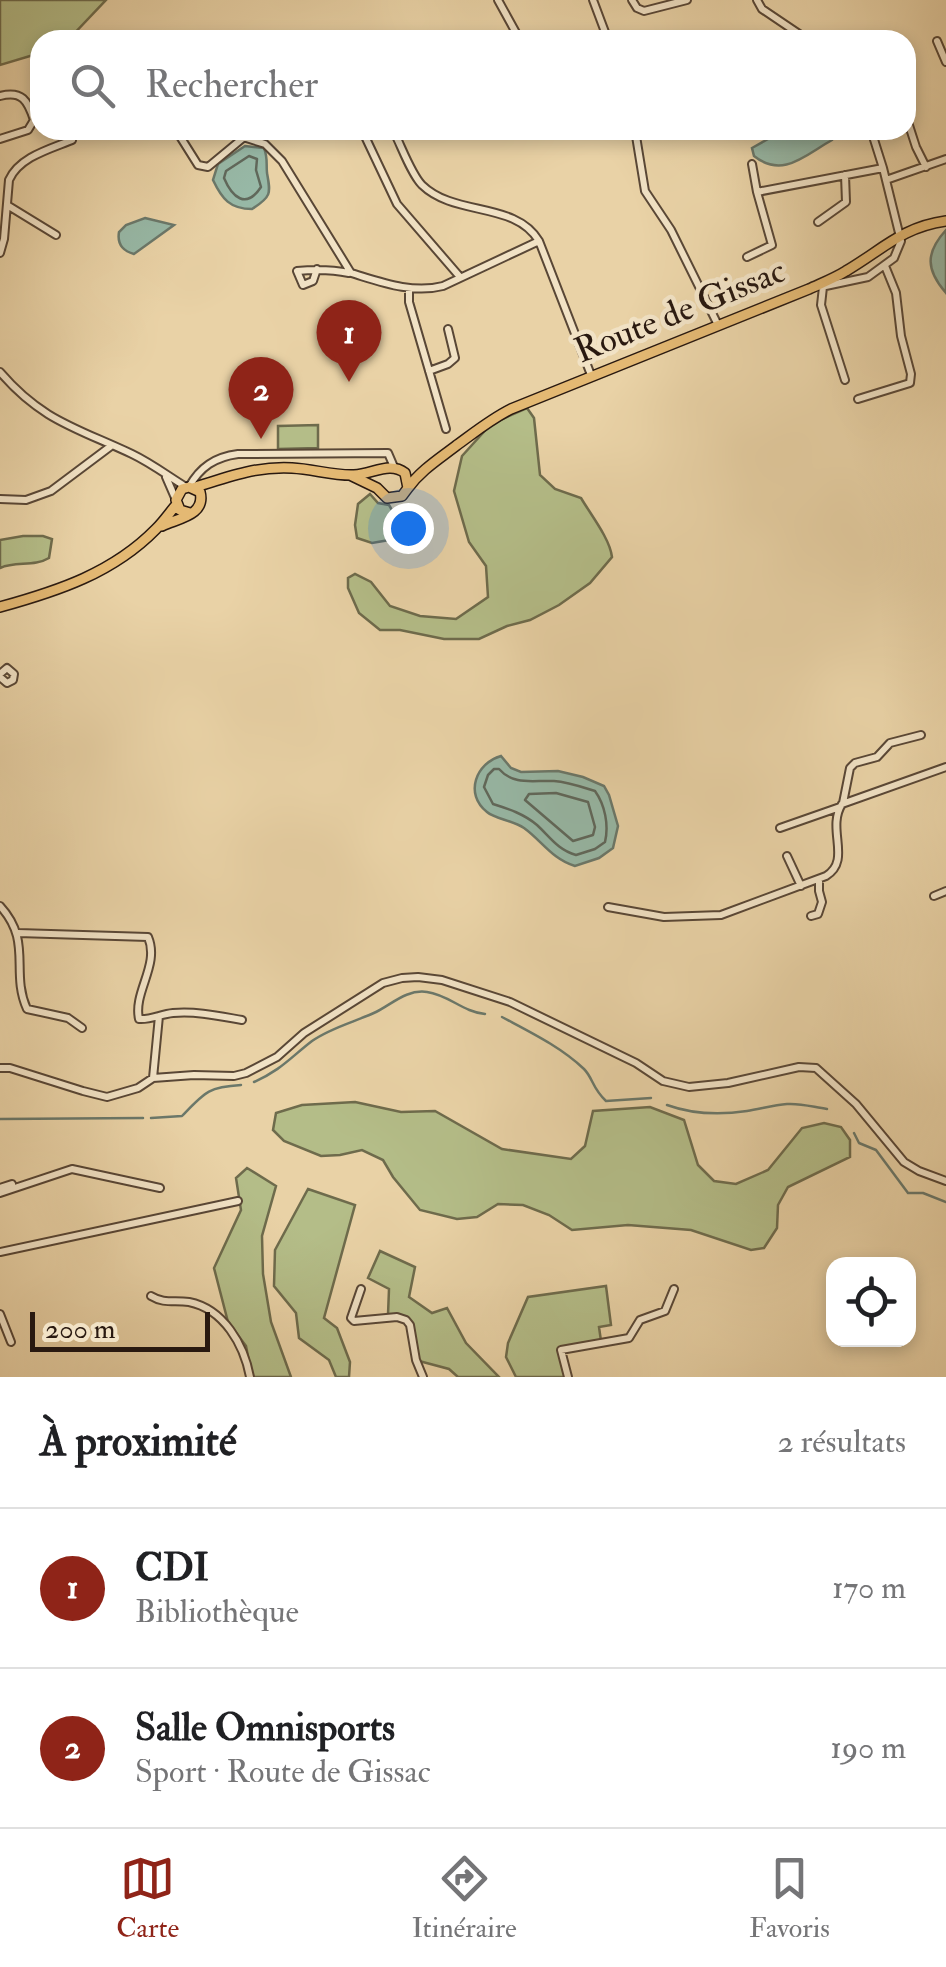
<!DOCTYPE html>
<html lang="fr">
<head>
<meta charset="utf-8">
<style>
	body { margin:0; font-family:"IM FELL Double Pica",serif; background:#f6f6f6; color:#202124 }
	.controls { position:absolute; right:30px; bottom:30px; display:grid; overflow:hidden; border-radius:20px; box-shadow:0 5px 15px #0003 }
	.controls button { width:90px; height:90px; display:grid; place-items:center; padding:0; border:0; border-bottom:2px solid #e0e0e0; background:#fff; color:#202124; font:50px sans-serif }
	.scale { position:absolute; left:30px; bottom:25px; width:180px; box-sizing:border-box; padding-left:10px; border:5px solid #291910; border-top:0; font-size:28px; line-height:35px; white-space:nowrap; color:#291910; -webkit-text-stroke:8px #f1e2c5; paint-order:stroke }
	.you { position:absolute; left:408px; top:528px; width:35px; height:35px; margin:-25px; border:8px solid #fff; border-radius:50%; background:#1a73e8; box-shadow:0 0 0 15px #1a73e833 }
	.badge { display:grid; place-items:center; width:65px; height:65px; border-radius:50%; background:#8f2418; color:#fff; font-size:32px; font-weight:700 }
	.pin { position:absolute; translate:-50% -82px; filter:drop-shadow(0 2px 5px #0008) }
	.pin::after { content:''; position:absolute; top:52px; width:35px; height:30px; background:inherit; clip-path:polygon(0 0,100% 0,50% 100%) }
	.list { margin:0; padding:0; list-style:none }
	h2 { display:flex; justify-content:space-between; align-items:center; height:130px; margin:0; padding:0 40px; font-size:42px }
	h2 small { font-size:32px; font-weight:400; color:#757577 }
	.list li { display:grid; grid-template-columns:65px 1fr auto; gap:30px; align-items:center; box-sizing:border-box; height:160px; padding:0 40px; border-top:2px solid #e0e0e0 }
	.list b { display:block; font-size:38px; white-space:nowrap }
	.list p { margin:0; font-size:32px; white-space:nowrap; color:#757577 }
	.list em { font-size:32px; font-style:normal; color:#757577 }
	.icon { flex:none; width:55px; height:55px; fill:none; stroke:currentColor; stroke-width:2; stroke-linecap:round; stroke-linejoin:round }
	.map { position:relative; flex:none; width:946px; height:1377px; overflow:hidden }
	.search { position:absolute; background:#fff; box-shadow:0 5px 15px #0003; left:30px; right:30px; top:30px; height:110px; display:flex; align-items:center; gap:25px; box-sizing:border-box; padding:0 35px; border-radius:30px; color:#757577; font-size:38px }
	.sheet { height:450px; background:#fff }
	nav { display:flex; justify-content:space-around; align-items:center; box-sizing:border-box; height:140px; border-top:2px solid #e0e0e0; background:#fff; font-size:28px; color:#757577 }
	nav a { display:grid; justify-items:center; gap:5px }
	nav .on { color:#8f2418 }
	.map>svg:first-child { display:block }
</style>
</head>
<body>
<div class="map">
<svg width="946" height="1377" viewBox="0 0 946 1377">
	<rect width="100%" height="100%" fill="#e9d2a6"/>
	<filter id="stains"><feTurbulence type="fractalNoise" baseFrequency=".002" numOctaves="4"/><feColorMatrix values="0 0 0 0 .2 0 0 0 0 .09 0 0 0 0 .02 0 0 0 .5 -.17"/></filter>
	<radialGradient id="worn" r=".72"><stop offset=".6" stop-color="#630" stop-opacity="0"/><stop offset="1" stop-color="#630" stop-opacity=".3"/></radialGradient>
	<path fill="#b4bd88" stroke="#6e6b4c" stroke-width="2.5" d="M 0,0 L 106,0 L 68,40 L 40,40 L 40,53 L 0,65 Z
		M 527,408 L 534,418 L 540,475 L 555,489 L 581,498 C 591,515 610,539 612,557 L 590,583 L 559,605 L 530,620 L 507,626 L 479,639 L 444,639 L 400,630 L 380,630 L 359,613 L 348,588 L 348,578 L 355,574 L 371,582 L 390,606 L 420,616 L 456,619 L 488,597 L 486,566 L 469,542 L 454,491 L 462,456 L 491,424 Z
		M 318,425 L 318,448 L 278,449 L 278,426 Z
		M 370,494 L 378,503 L 389,505 C 395,514 395,523 402,529 L 395,539 L 372,543 L 357,538 L 355,525 L 358,504 Z
		M 23,536 L 43,536 L 52,539 L 49,558 C 34,567 16,561 0,568 L 0,540 Z
		M 355,1102 L 401,1112 L 435,1111 L 502,1149 L 571,1159 L 585,1146 L 593,1111 L 650,1107 L 684,1120 L 698,1165 L 714,1181 L 736,1184 L 768,1170 L 802,1128 L 824,1123 L 841,1127 L 850,1140 L 850,1157 L 788,1187 L 778,1205 L 777,1228 L 764,1248 L 751,1250 L 691,1230 L 628,1225 L 572,1230 L 549,1215 L 523,1205 L 498,1204 L 477,1217 L 457,1219 L 420,1210 L 393,1177 L 383,1160 L 362,1150 L 340,1155 L 321,1156 L 284,1141 L 273,1130 L 276,1113 L 302,1105 Z
		M 247,1168 L 276,1186 L 262,1236 L 263,1274 L 271,1322 L 291,1377 L 252,1377 L 246,1346 L 228,1322 L 214,1268 L 241,1210 L 236,1178 Z
		M 308,1189 L 355,1205 L 324,1318 L 337,1328 L 350,1362 L 349,1377 L 336,1377 L 329,1360 L 299,1338 L 296,1313 L 274,1286 L 275,1250 Z
		M 380,1251 L 415,1267 L 409,1297 L 432,1313 L 447,1308 L 466,1343 L 499,1377 L 458,1377 L 449,1369 L 419,1361 L 412,1322 L 401,1315 L 388,1315 L 389,1289 L 368,1278 Z
		M 606,1286 L 611,1325 L 599,1327 L 601,1341 L 560,1348 L 566,1377 L 516,1377 L 506,1357 L 508,1343 L 528,1297 Z"/>
	<path fill="#97b8a6" stroke="#6b786a" stroke-width="2.5" d="M 784,130 L 832,130 L 832,140 C 805,155 783,179 754,156 L 752,148 Z
		M 245,146 L 264,148 C 268,158 266,163 267,173 C 271,194 271,197 252,209 C 230,209 222,199 213,180 L 218,164 Z
		M 145,218 L 174,225 L 134,254 C 123,251 117,244 119,232 L 126,225 Z
		M 946,230 L 946,293 C 926,270 925,253 946,230 Z
		M 501,756 L 511,768 L 521,772 L 558,771 L 583,777 L 604,786 L 609,795 L 618,826 L 613,848 L 599,858 L 575,866 C 552,859 542,841 524,828 C 512,820 495,819 487,812 C 464,794 476,763 501,756 Z"/>
	<g fill="none" stroke-linecap="round" stroke-linejoin="round">
		<path stroke="#60685b" stroke-width="2.5" d="M 249,156 L 257,159 L 256,170 L 261,187 C 246,210 232,197 224,178 L 226,171 Z
			M 494,769 L 499,769 C 514,786 533,780 554,781 C 568,782 582,787 595,791 C 605,805 609,825 605,842 L 595,849 L 576,855 C 558,850 550,837 537,825 C 524,814 509,809 493,804 L 484,787 L 488,775 Z
			M 556,793 L 588,802 L 595,827 L 593,835 L 573,841 L 525,800 L 529,794 Z"/>
		<path stroke="#6b786a" stroke-width="2.5" d="M 502,1017 C 530,1032 561,1047 584,1069 C 593,1078 592,1088 606,1101 L 651,1098
			M 254,1082 C 281,1070 290,1058 312,1041 C 332,1027 355,1022 376,1012 C 392,1004 407,989 427,992 C 449,995 463,1012 485,1014
			M 667,1105 C 692,1114 721,1115 747,1111 C 760,1109 774,1105 787,1104 C 801,1103 813,1107 827,1109
			M 151,1118 L 182,1116 C 205,1092 208,1087 241,1085
			M 0,1119 L 143,1118
			M 854,1133 L 859,1143 L 876,1150 L 908,1193 L 923,1193 L 946,1202"/>
		<defs>
			<path id="minor" d="M 498,0 L 520,40
				M 593,0 L 608,40
				M 632,0 L 637,8 L 644,11 L 687,0
				M 757,0 L 762,9 L 808,40
				M 263,40 L 280,35 L 287,40
				M 937,41 L 946,62
				M 0,96 C 22,90 28,101 34,120 L 28,130 L 0,139
				M 906,116 L 916,147 L 926,167
				M 176,130 L 198,165 L 208,167 L 243,138
				M 234,130 L 240,136 L 265,144 L 282,161 L 351,273 C 381,282 412,294 443,286 L 539,241 L 591,375
				M 362,130 L 397,204 L 460,277
				M 393,130 C 401,145 411,174 422,185 C 455,217 515,201 539,241
				M 635,130 L 645,191 L 671,230 L 718,325
				M 752,164 L 757,192 L 883,168
				M 886,180 L 946,159
				M 7,205 L 56,235
				M 818,222 L 846,202 L 845,175
				M 0,253 L 4,239 L 9,180 C 19,157 50,149 72,140
				M 747,257 L 772,245 L 757,192
				M 317,269 L 313,281 L 303,285 L 297,271 C 316,269 330,269 349,273
				M 821,287 L 868,277 L 894,258 L 901,241 L 883,168 L 871,130
				M 823,287 L 821,305 L 845,380
				M 409,288 L 409,302 L 446,429
				M 429,371 L 448,364 L 455,358 L 448,329
				M 0,372 C 42,421 77,428 132,454 C 151,463 168,476 186,487
				M 858,399 L 910,383 L 911,374 L 901,336 L 896,293 L 885,266
				M 166,477 L 176,500
				M 189,487 C 200,467 215,457 238,454 L 388,453 L 394,467
				M 0,499 L 26,500 L 51,491 L 111,446
				M 0,674 L 7,668 L 14,674 L 13,680 L 7,683 L 0,677
				M 843,803 L 850,768 L 855,763 L 877,757 L 890,743 L 921,735
				M 780,828 L 840,807
				M 787,856 L 801,886
				M 934,896 L 946,891
				M 0,906 C 33,942 10,971 27,1009 L 68,1018 L 82,1028
				M 608,907 L 664,917 L 721,915 L 826,876 C 852,860 826,829 842,804 L 946,767
				M 811,916 L 818,914 L 822,902 L 819,891 L 819,879
				M 18,933 L 148,937 C 160,965 133,992 139,1019 C 151,1020 161,1014 173,1013 C 197,1011 219,1016 242,1020
				M 0,1068 L 10,1068 L 83,1091 L 107,1097 L 138,1088 L 153,1078 L 194,1075 L 234,1076 L 246,1073 L 277,1057 L 304,1033 L 383,983 L 402,978 L 418,977 L 442,980 L 510,1002 L 636,1063 L 663,1081 L 689,1087 L 728,1083 L 799,1067 L 816,1068 L 856,1104 L 904,1162 L 919,1171 L 946,1181
				M 153,1078 L 159,1016
				M 0,1188 L 12,1184
				M 0,1193 L 72,1169 L 160,1188
				M 0,1252 L 238,1201
				M 361,1289 L 351,1318 L 354,1321 L 397,1317 L 406,1320 L 410,1325 L 416,1360 L 423,1377
				M 151,1296 C 164,1304 174,1300 189,1302 C 224,1309 244,1345 250,1377
				M 0,1314 L 11,1342
				M 568,1377 L 561,1350 L 629,1338 L 640,1320 L 665,1311 L 674,1289"/>
			<path id="major" d="M 193,488 C 227,477 256,466 292,468 C 313,469 334,476 354,475 C 373,474 390,461 405,473 L 408,488 L 402,496 L 387,498 L 377,488 L 350,475
				M 408,488 C 421,470 439,459 457,445 C 475,432 491,419 511,409 L 809,289 C 822,283 835,278 846,271 C 882,250 902,227 946,221
				M 162,526 C 179,518 206,515 200,492 L 189,487 L 182,489 L 176,500 L 180,510 L 190,513
				M 0,607 C 58,591 113,573 156,529 C 164,521 170,512 177,504"/>
		</defs>
		<use href="#minor" stroke="#594736" stroke-width="10"/>
		<use href="#major" stroke="#291910" stroke-width="12"/>
		<use href="#minor" stroke="#f1e2c5" stroke-width="6"/>
		<use href="#major" stroke="#e4b973" stroke-width="9"/>
	</g>
	<g text-anchor="middle" dominant-baseline="central" stroke-width="9" stroke-linejoin="round" paint-order="stroke">
		<g font-size="35" fill="#291910" stroke="#f1e2c5">
			<text transform="translate(680 311) rotate(-22)">Route de Gissac</text>
		</g>
	</g>
	<rect width="100%" height="100%" filter="url(#stains)"/>
	<rect width="100%" height="100%" fill="url(#worn)"/>
</svg>
<div class="controls">
<button><svg class="icon" aria-label="locate" viewBox="0 0 24 24"><circle cx="12" cy="12" r="6"/><path d="M12 2v4M12 18v4M2 12h4M18 12h4"/></svg></button>
</div>
<div class="scale">200 m</div>
<div class="you"></div>
<div class="pin badge" style="left:349px;top:382px">1</div>
<div class="pin badge" style="left:261px;top:439px">2</div>
<div class="search"><svg class="icon" aria-label="search" viewBox="0 0 24 24"><circle cx="10" cy="10" r="6"/><path d="M15 15l6 6"/></svg>Rechercher</div>
</div>
<section class="sheet">
<h2>À proximité<small>2 résultats</small></h2>
<ul class="list">
<li><span class="badge">1</span><div><b>CDI</b><p>Bibliothèque</p></div><em>170 m</em></li>
<li><span class="badge">2</span><div><b>Salle Omnisports</b><p>Sport · Route de Gissac</p></div><em>190 m</em></li>
</ul>
</section>
<nav>
<a class="on"><svg class="icon" aria-label="map" viewBox="0 0 24 24"><path d="M3 6l6-2 6 2 6-2v14l-6 2-6-2-6 2zM9 4v14M15 6v14"/></svg>Carte</a>
<a><svg class="icon" aria-label="directions" viewBox="0 0 24 24"><path d="M12 3l9 9-9 9-9-9zM9 14v-3h6M13 9l2 2-2 2"/></svg>Itinéraire</a>
<a><svg class="icon" aria-label="saved" viewBox="0 0 24 24"><path d="M7 4h10v16l-5-4-5 4z"/></svg>Favoris</a>
</nav>
</body>
</html>
